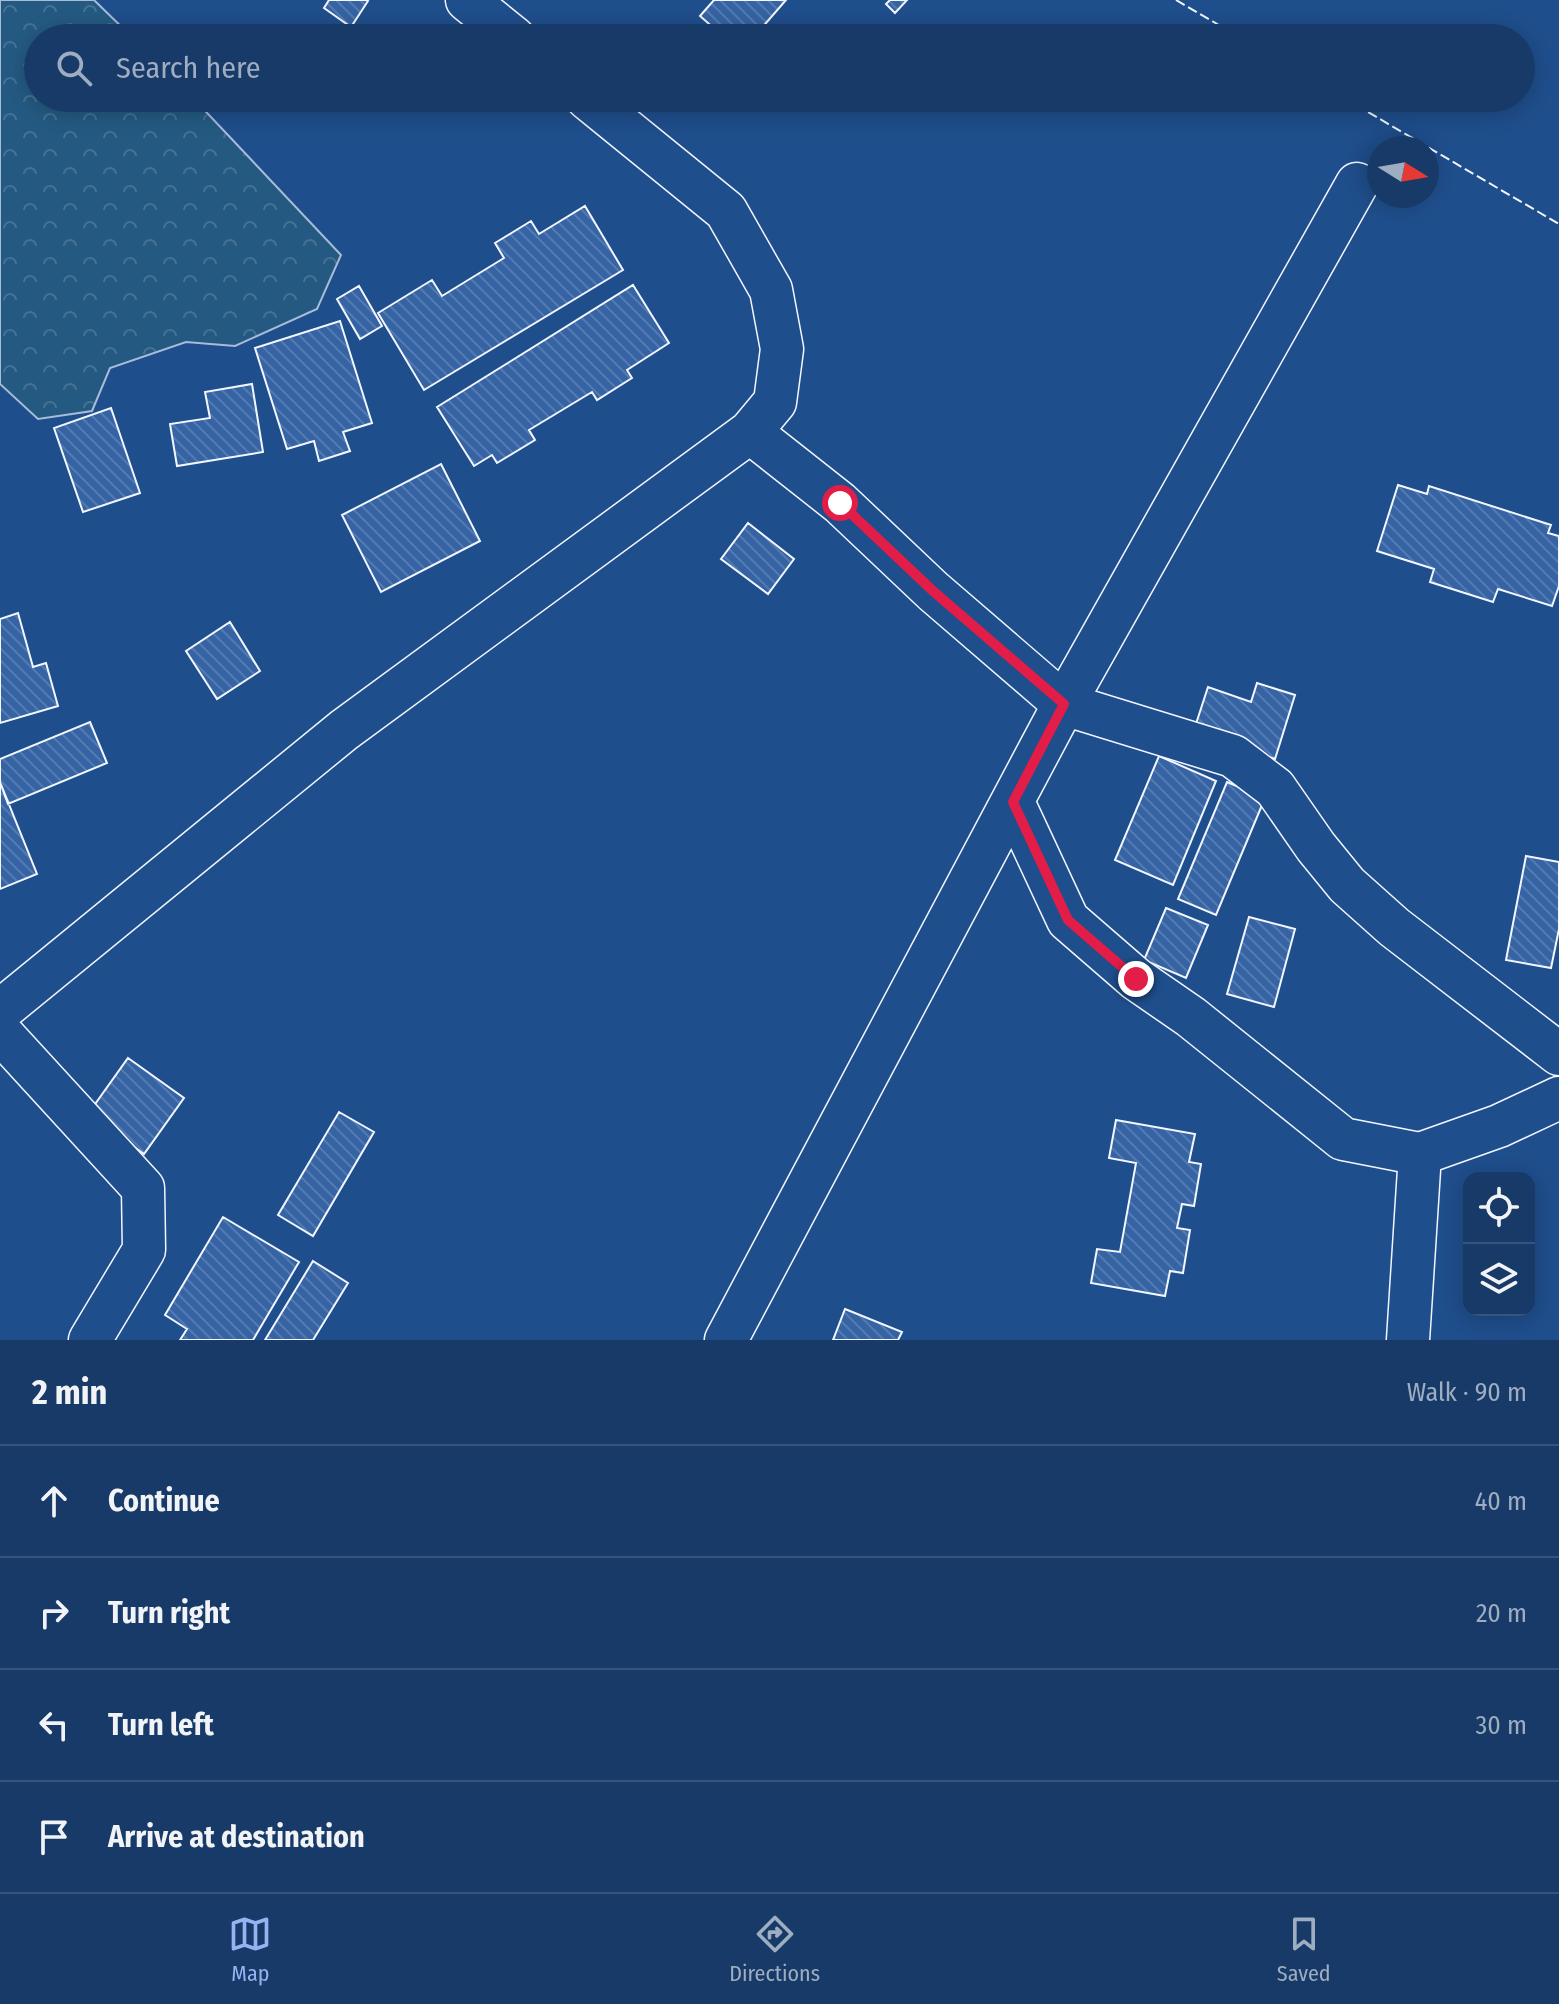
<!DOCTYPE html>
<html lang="en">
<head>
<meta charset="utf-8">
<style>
	body { margin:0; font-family:"Fira Sans Condensed",sans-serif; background:#20416f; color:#f1f3f6 }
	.controls { position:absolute; right:24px; bottom:24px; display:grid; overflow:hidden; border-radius:16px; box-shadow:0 4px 20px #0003 }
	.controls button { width:72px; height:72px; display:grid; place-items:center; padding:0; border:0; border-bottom:2px solid #36547d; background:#173a69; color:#f1f3f6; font:40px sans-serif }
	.compass { position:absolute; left:1367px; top:136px; width:72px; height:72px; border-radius:50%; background:#173a69; box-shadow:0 4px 20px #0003; rotate:101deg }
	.stop { position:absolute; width:24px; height:24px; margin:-18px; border:6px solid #e11d48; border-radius:50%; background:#fff }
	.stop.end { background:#e11d48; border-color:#fff; box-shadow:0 2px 8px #0008 }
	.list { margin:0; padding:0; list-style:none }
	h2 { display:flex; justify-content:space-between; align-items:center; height:104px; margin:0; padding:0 32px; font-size:34px }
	h2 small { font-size:26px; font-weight:400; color:#9eadc0 }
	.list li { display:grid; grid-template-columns:52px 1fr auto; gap:24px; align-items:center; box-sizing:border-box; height:112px; padding:0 32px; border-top:2px solid #36547d }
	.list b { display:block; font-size:30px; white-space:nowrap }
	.list em { font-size:26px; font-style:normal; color:#9eadc0 }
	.icon { flex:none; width:44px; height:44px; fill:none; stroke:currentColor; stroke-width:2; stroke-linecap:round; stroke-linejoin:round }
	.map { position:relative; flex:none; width:1559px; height:1340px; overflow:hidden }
	.search { position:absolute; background:#173a69; box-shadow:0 4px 20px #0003; left:24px; right:24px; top:24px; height:88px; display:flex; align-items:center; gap:20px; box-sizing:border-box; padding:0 28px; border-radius:44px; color:#9eadc0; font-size:30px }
	.sheet { height:552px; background:#173a69 }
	nav { display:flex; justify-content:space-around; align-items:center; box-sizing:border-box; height:112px; border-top:2px solid #36547d; background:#173a69; font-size:22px; color:#9eadc0 }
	nav a { display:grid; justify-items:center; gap:4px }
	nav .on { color:#95b2f1 }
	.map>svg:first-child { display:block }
</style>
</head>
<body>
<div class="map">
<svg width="1559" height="1340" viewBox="0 0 1559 1340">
	<defs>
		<pattern id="forest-crowns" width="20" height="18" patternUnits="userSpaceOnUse" patternTransform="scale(2)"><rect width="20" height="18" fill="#245a82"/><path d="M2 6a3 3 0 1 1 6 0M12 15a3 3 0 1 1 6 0" fill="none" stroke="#447295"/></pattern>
		<pattern id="building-back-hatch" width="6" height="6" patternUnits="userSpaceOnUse" patternTransform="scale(2)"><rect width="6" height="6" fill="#3563a3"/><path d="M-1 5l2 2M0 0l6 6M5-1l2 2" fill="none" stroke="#537ab1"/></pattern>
	</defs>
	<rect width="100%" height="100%" fill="#1f4e8c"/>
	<path fill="url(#forest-crowns)" stroke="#a8bbd7" stroke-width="2" d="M 0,0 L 94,0 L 133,38 L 38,38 L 38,98 L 193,98 L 341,255 L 317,309 L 235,346 L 186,342 L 110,368 L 92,411 L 38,419 L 0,384 Z"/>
	<path fill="url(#building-back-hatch)" stroke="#f2f6ff" stroke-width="2" d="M 329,0 L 366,0 L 368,1 L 351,27 L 324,8 Z
		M 714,0 L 786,0 L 753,38 L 725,38 L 700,16 Z
		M 890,0 L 907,0 L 895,13 L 886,4 Z
		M 585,206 L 623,270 L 424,390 L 378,313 L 432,280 L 442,296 L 504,258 L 495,243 L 531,221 L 539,234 Z
		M 633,285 L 669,343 L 627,370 L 632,378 L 597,400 L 592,392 L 529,430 L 535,440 L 497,463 L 492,455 L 474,466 L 437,407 Z
		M 359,286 L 382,326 L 360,339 L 337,299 Z
		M 340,321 L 372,423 L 343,432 L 350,451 L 319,461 L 314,441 L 287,449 L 255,348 Z
		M 252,384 L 263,452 L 177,466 L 170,424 L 210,418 L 205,392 Z
		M 111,408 L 140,493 L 83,512 L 54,428 Z
		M 441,464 L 480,541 L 381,592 L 342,515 Z
		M 1398,485 L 1427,494 L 1429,486 L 1551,525 L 1548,533 L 1559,536 L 1559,586 L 1552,606 L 1498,589 L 1493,602 L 1430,582 L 1434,569 L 1377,551 Z
		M 748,523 L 794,559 L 768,594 L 721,559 Z
		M 18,613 L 33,667 L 46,663 L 58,706 L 0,723 L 0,619 Z
		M 230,622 L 260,671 L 217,699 L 186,651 Z
		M 1257,683 L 1295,695 L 1275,759 L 1193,733 L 1208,687 L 1251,702 Z
		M 90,722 L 107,763 L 8,804 L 0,782 L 0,759 Z
		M 1159,756 L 1216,781 L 1173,885 L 1115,860 Z
		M 0,782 L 37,874 L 0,889 Z
		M 1227,782 L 1265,798 L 1216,915 L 1178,899 Z
		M 1526,856 L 1559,862 L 1559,929 L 1551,968 L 1506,960 Z
		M 1166,908 L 1208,925 L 1186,978 L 1144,960 Z
		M 1249,917 L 1295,929 L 1274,1007 L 1227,994 Z
		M 128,1058 L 184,1098 L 144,1154 L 88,1114 Z
		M 339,1112 L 374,1132 L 313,1236 L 278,1215 Z
		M 1116,1120 L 1195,1134 L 1189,1162 L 1201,1164 L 1194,1206 L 1182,1204 L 1177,1228 L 1190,1230 L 1183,1273 L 1170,1271 L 1165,1296 L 1091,1283 L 1097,1249 L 1120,1252 L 1136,1163 L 1109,1158 Z
		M 223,1217 L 299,1262 L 253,1340 L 180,1340 L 187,1329 L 165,1315 Z
		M 313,1261 L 348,1283 L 313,1340 L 265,1340 Z
		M 845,1309 L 902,1332 L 898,1340 L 833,1340 Z"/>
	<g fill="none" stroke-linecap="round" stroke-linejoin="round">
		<defs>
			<path id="street" d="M 467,0 L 514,38
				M 750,432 L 840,503 L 933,591 L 1064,704 L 1233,756 L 1275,788 L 1316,847 L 1347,885 L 1394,927 L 1559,1054
				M 1013,802 L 1068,920 L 1136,979 L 1191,1017 L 1343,1139 L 1420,1154
				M 0,1011 L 344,730 L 750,432 L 775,402 L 782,349 L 771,290 L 726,211 L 587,98
				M 0,1032 L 143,1188 L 144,1250 L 90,1340
				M 726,1340 L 1064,704 L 1357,184
				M 1408,1340 L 1420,1154 L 1499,1126 L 1559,1098"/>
		</defs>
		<use href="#street" stroke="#f2f6ff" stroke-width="45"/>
		<use href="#street" stroke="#1f4e8c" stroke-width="42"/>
		<path stroke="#f2f6ff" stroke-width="2" stroke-dasharray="10 4" stroke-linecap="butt" d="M 1176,0 L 1241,38
			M 1344,98 L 1559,224"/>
	</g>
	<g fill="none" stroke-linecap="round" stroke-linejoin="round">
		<path stroke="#e11d48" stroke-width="10" d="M 840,503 L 933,591 L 1064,704 L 1013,802 L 1068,920 L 1136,979"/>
	</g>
</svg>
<div class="controls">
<button><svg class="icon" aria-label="locate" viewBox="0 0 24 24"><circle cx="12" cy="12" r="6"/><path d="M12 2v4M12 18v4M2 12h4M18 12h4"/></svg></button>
<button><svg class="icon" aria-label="layers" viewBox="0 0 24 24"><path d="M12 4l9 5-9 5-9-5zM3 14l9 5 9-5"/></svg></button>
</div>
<svg class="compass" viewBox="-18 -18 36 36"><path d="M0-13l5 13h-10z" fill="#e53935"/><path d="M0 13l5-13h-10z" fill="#9eadc0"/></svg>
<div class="stop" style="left:840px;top:503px"></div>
<div class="stop end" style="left:1136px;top:979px"></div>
<div class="search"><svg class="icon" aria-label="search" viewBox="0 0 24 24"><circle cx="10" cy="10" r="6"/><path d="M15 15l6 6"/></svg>Search here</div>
</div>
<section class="sheet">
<h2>2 min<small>Walk · 90 m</small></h2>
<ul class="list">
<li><svg class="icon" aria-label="ahead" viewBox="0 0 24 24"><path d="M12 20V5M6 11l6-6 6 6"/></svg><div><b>Continue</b></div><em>40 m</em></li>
<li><svg class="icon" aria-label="right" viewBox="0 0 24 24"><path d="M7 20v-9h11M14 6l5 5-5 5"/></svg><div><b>Turn right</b></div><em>20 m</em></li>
<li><svg class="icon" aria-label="left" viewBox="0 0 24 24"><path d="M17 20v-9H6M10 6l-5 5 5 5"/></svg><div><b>Turn left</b></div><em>30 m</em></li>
<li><svg class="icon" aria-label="arrive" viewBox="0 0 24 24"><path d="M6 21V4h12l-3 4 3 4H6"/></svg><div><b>Arrive at destination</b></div></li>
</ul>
</section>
<nav>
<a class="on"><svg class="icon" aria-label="map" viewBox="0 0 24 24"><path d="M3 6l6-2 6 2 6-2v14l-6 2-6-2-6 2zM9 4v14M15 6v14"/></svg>Map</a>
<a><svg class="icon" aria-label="directions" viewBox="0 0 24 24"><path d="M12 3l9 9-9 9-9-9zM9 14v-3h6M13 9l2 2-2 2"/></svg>Directions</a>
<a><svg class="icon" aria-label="saved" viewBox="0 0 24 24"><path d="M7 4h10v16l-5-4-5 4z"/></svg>Saved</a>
</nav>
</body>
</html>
